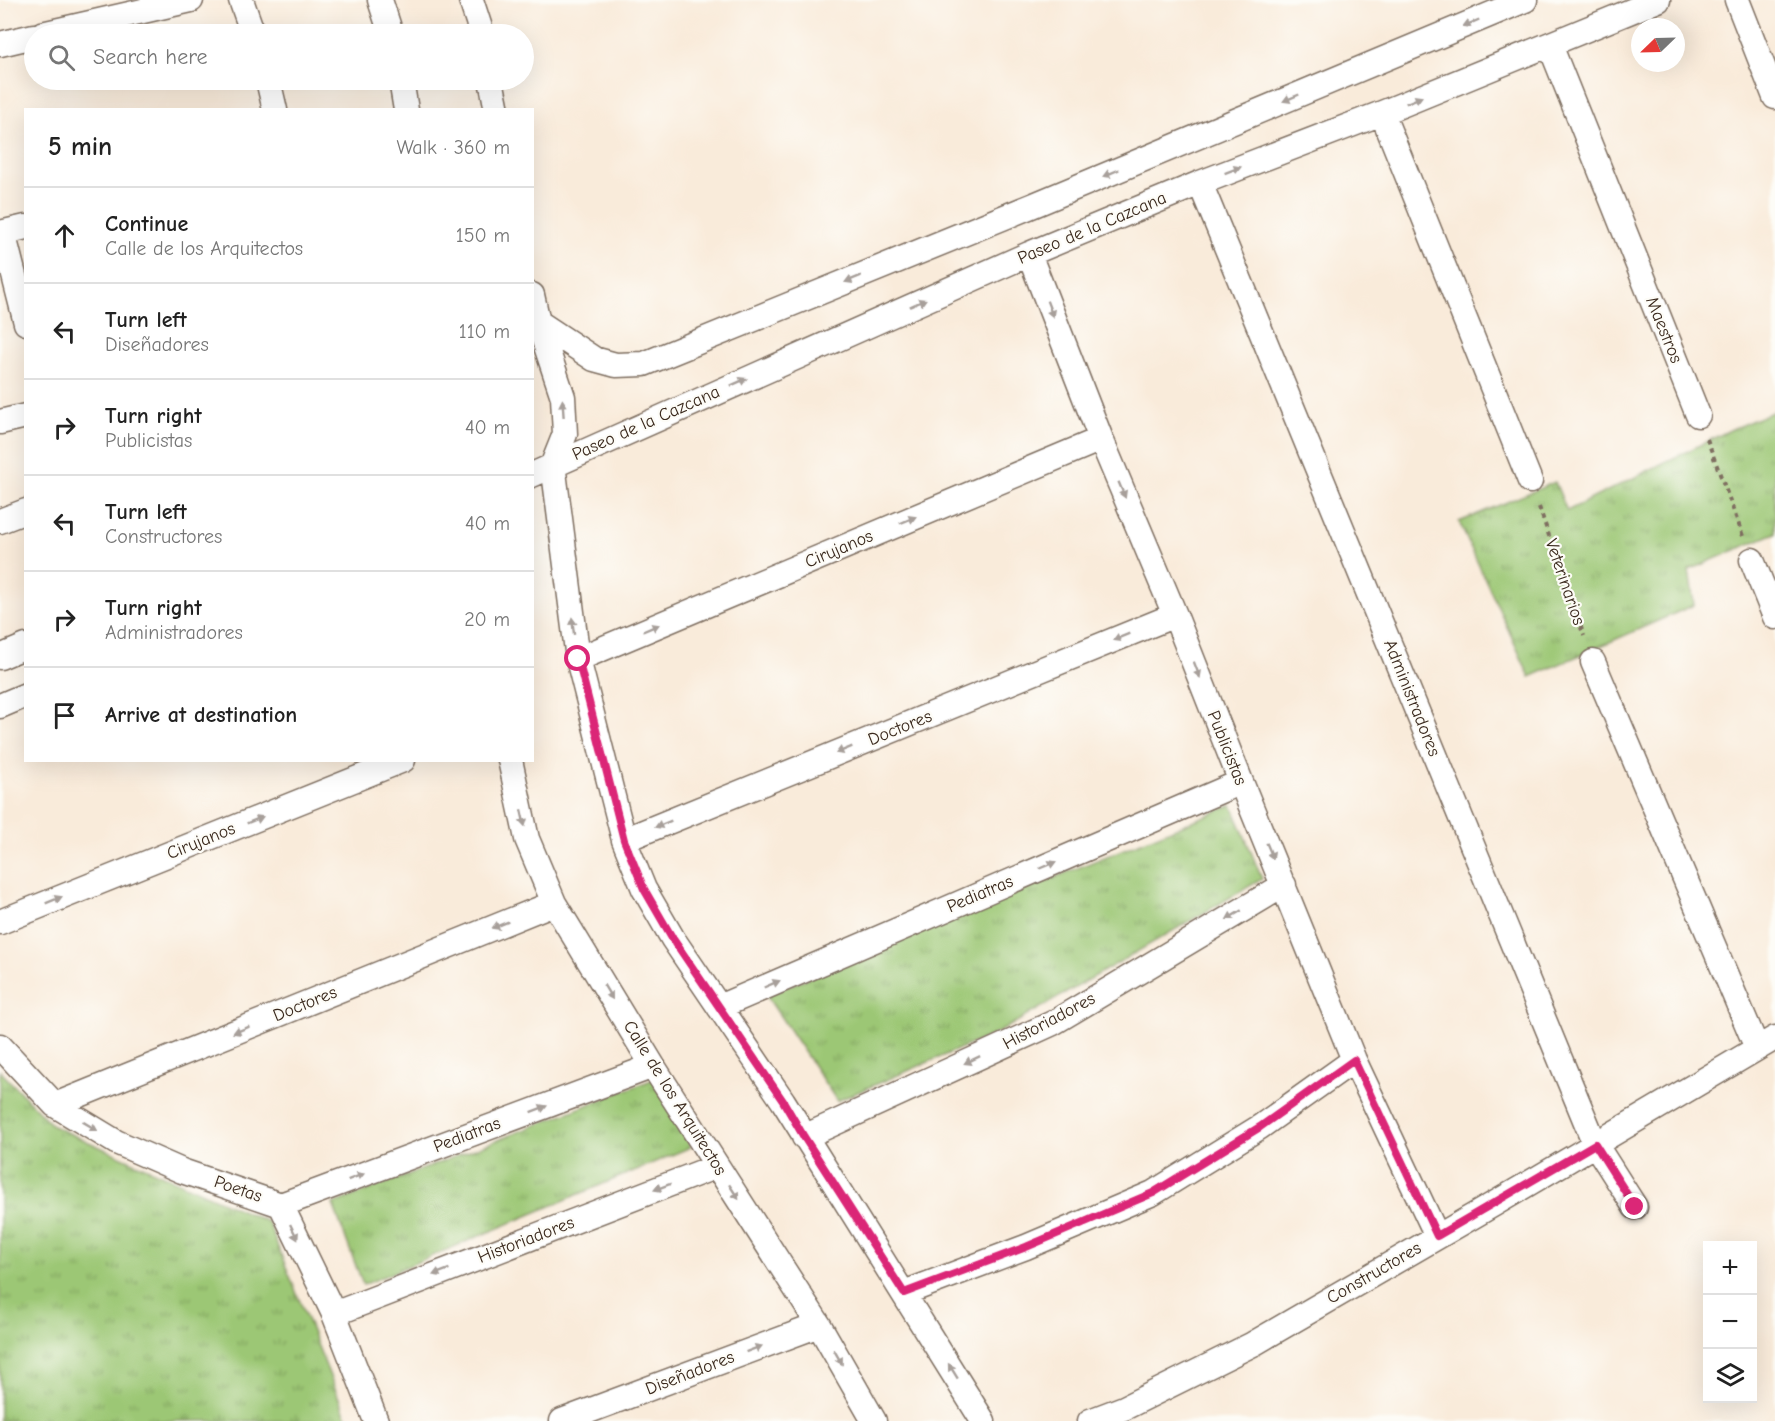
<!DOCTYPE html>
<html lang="en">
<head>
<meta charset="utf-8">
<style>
	body { margin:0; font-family:"Comic Neue",sans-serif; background:#f6f6f6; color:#222 }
	.controls { position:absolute; right:18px; bottom:18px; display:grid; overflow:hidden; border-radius:0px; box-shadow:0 6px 24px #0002 }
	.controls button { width:54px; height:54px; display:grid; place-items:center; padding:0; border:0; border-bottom:2px solid #e0e0e0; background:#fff; color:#222; font:30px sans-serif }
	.compass { position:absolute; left:1631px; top:18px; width:54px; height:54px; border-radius:50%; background:#fff; box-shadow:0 6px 24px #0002; rotate:247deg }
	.stop { position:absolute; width:18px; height:18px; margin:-14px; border:4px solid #db2777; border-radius:50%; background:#fff }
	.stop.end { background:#db2777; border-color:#fff; box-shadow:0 2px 6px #0008 }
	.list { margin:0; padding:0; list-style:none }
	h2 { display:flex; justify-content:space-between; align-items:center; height:78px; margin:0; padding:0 24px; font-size:26px }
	h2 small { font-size:20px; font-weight:400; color:#767676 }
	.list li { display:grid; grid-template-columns:39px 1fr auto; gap:18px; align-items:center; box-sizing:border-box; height:96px; padding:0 24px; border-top:2px solid #e0e0e0 }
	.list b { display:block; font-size:22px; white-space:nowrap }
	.list p { margin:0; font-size:20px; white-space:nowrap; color:#767676 }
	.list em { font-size:20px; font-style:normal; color:#767676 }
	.icon { flex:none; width:33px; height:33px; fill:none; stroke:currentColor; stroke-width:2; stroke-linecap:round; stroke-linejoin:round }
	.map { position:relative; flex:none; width:1775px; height:1421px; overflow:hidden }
	.search { position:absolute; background:#fff; box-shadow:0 6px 24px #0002; left:24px; top:24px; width:510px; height:66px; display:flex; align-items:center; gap:15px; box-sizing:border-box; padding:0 21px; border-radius:33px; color:#767676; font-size:22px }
	.panel { position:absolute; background:#fff; box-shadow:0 6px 24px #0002; left:24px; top:108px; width:510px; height:654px; border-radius:0px }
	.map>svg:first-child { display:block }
</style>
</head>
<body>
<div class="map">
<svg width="1775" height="1421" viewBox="0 0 1775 1421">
	<defs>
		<pattern id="grass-tufts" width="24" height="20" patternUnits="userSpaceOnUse" patternTransform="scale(1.5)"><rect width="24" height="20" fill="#9cc774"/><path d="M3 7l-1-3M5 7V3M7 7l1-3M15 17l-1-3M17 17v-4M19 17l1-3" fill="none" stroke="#80a25f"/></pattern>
	</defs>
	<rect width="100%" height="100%" fill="#fdfcf7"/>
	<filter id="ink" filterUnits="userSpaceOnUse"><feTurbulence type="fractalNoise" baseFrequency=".0167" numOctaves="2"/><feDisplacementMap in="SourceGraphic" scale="12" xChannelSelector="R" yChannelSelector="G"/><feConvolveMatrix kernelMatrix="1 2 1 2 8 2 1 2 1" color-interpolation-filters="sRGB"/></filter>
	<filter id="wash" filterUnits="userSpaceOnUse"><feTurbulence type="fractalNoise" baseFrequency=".008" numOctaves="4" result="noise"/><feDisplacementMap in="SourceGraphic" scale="24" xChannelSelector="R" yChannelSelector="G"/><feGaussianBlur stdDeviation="1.35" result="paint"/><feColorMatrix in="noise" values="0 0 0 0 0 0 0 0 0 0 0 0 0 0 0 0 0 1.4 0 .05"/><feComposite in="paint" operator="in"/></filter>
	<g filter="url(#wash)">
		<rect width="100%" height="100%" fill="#f9ebda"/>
		<path fill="url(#grass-tufts)" stroke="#6c7849" stroke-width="1.5" d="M 1775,411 L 1775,533 L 1689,570 L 1694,605 L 1530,677 L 1459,522 L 1555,482 L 1567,511 L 1732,429 Z
			M 1232,805 L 1262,879 L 999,1032 L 837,1101 L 766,995 Z
			M 0,1071 L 53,1126 L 268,1222 L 348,1421 L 0,1421 Z
			M 654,1079 L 691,1147 L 363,1285 L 333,1204 Z"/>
	</g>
	<g filter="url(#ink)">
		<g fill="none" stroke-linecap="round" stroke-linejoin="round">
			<defs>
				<path id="minor" d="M 241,0 L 253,34
					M 380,0 L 391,34
					M 471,0 L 482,34
					M 1737,0 L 1775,97
					M 42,34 L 191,0
					M 0,44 L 34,36
					M 1550,45 L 1698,415
					M 268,80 L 275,110
					M 401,80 L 406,110
					M 491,80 L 497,110
					M 1382,113 L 1530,481
					M 1200,183 L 1595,1144 L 1635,1207
					M 3,232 L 26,323
					M 0,233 L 26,227
					M 1029,254 L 1101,439 L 1175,615 L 1241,782 L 1354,1060 L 1437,1236
					M 532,295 L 538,322 L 563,397 L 565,434 L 553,464 L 578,659 L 624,840 L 644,889 L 673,939 L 783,1101 L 983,1421
					M 535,320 L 594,359 L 616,365 L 644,364 L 1034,205 L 1525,0
					M 0,422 L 26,416
					M 532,475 L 1029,254 L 1200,183 L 1382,113 L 1658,0
					M 0,521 L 26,511
					M 1752,560 L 1775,617
					M 0,657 L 26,646
					M 578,659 L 1101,439
					M 1593,662 L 1757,1048
					M 0,706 L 26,695
					M 510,760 L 527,839 L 554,903 L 653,1066 L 819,1325 L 874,1421
					M 624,840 L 1175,615
					M 0,922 L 403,760
					M 719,1007 L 1241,782
					M 0,1046 L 55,1105 L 116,1142 L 182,1171 L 281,1205 L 334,1314 L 376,1421
					M 55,1105 L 554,903
					M 804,1137 L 1053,1023 L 1284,885
					M 281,1205 L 653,1066
					M 904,1293 L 1026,1247 L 1153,1193 L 1260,1127 L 1354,1060
					M 334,1314 L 717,1166
					M 562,1421 L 819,1325
					M 1090,1421 L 1124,1408 L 1253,1344 L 1494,1204 L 1775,1038"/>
			</defs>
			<use href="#minor" stroke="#7e6e60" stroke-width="27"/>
			<path stroke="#7e6e60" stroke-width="4" stroke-dasharray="4.5 4.5" stroke-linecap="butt" d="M 1707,439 L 1743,536
				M 1539,507 L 1584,636"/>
			<use href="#minor" stroke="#fff" stroke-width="24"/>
		</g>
		<defs><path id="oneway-solid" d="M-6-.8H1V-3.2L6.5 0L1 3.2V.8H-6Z" transform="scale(1.5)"/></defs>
		<g fill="#a79f9a">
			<use href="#oneway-solid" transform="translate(1471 23) rotate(157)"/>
			<use href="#oneway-solid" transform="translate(1291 98) rotate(157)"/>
			<use href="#oneway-solid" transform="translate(1414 100) rotate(-22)"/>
			<use href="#oneway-solid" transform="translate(1233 170) rotate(-21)"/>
			<use href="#oneway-solid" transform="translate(1111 173) rotate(157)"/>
			<use href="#oneway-solid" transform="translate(853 279) rotate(158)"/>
			<use href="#oneway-solid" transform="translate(918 303) rotate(-24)"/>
			<use href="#oneway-solid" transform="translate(1050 309) rotate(69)"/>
			<use href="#oneway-solid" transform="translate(739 382) rotate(-24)"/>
			<use href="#oneway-solid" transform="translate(563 408) rotate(-94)"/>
			<use href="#oneway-solid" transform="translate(1122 490) rotate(67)"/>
			<use href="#oneway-solid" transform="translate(908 520) rotate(-23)"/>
			<use href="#oneway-solid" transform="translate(573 626) rotate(-97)"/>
			<use href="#oneway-solid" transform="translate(651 628) rotate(-23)"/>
			<use href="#oneway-solid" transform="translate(1121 637) rotate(158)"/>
			<use href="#oneway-solid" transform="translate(1197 670) rotate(69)"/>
			<use href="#oneway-solid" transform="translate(844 750) rotate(158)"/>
			<use href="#oneway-solid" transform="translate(523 818) rotate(77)"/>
			<use href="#oneway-solid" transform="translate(255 820) rotate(-22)"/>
			<use href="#oneway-solid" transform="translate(663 824) rotate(158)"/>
			<use href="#oneway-solid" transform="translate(1270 851) rotate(67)"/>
			<use href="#oneway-solid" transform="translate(1048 865) rotate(-23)"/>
			<use href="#oneway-solid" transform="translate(54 900) rotate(-22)"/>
			<use href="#oneway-solid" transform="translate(1234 915) rotate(149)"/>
			<use href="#oneway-solid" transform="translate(500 925) rotate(158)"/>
			<use href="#oneway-solid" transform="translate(772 984) rotate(-23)"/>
			<use href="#oneway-solid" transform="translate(608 992) rotate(59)"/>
			<use href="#oneway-solid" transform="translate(241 1030) rotate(158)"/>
			<use href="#oneway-solid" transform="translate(972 1060) rotate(155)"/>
			<use href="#oneway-solid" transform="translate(539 1109) rotate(-21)"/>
			<use href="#oneway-solid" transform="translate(90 1126) rotate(31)"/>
			<use href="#oneway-solid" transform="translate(356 1177) rotate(-21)"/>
			<use href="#oneway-solid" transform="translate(662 1187) rotate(159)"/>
			<use href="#oneway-solid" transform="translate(734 1192) rotate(57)"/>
			<use href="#oneway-solid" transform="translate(294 1232) rotate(64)"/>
			<use href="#oneway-solid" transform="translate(441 1272) rotate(159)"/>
			<use href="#oneway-solid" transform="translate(754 1349) rotate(-21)"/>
			<use href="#oneway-solid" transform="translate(838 1357) rotate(60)"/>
			<use href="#oneway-solid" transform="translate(953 1371) rotate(-122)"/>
		</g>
	</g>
	<g fill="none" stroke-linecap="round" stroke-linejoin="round" filter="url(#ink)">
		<path stroke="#db2777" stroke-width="8" d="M 578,659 L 624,840 L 644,889 L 673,939 L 783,1101 L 804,1137 L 904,1293 L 1026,1247 L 1153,1193 L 1260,1127 L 1354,1060 L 1437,1236 L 1595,1144 L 1635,1207"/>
	</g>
	<g text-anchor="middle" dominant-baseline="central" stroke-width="4.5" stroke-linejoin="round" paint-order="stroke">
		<g font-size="18" fill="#3b2a1e" stroke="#fdfcf7">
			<text transform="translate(1092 228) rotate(-23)">Paseo de la Cazcana</text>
			<text transform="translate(1664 330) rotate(68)">Maestros</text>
			<text transform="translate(646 423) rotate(-24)">Paseo de la Cazcana</text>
			<text transform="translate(839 549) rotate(-23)">Cirujanos</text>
			<text transform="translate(1565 582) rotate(71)">Veterinarios</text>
			<text transform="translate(1412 698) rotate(68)">Administradores</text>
			<text transform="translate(900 728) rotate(-22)">Doctores</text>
			<text transform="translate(1227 748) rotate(68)">Publicistas</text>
			<text transform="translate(201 841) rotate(-22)">Cirujanos</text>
			<text transform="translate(980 894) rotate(-23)">Pediatras</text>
			<text transform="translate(305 1004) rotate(-22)">Doctores</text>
			<text transform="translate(1049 1021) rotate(-28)">Historiadores</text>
			<text transform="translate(675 1098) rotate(58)">Calle de los Arquitectos</text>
			<text transform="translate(467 1135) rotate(-21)">Pediatras</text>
			<text transform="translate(238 1189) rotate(19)">Poetas</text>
			<text transform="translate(526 1240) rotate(-21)">Historiadores</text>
			<text transform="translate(1374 1273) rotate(-30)">Constructores</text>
			<text transform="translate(690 1373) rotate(-21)">Diseñadores</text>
		</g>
	</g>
</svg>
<div class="controls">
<button>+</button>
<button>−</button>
<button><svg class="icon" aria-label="layers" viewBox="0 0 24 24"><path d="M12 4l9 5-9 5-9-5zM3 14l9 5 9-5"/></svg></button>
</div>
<svg class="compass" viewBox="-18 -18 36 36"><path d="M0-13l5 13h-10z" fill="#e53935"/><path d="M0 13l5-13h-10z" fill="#767676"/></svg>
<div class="stop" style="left:578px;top:659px"></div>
<div class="stop end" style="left:1635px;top:1207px"></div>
<div class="search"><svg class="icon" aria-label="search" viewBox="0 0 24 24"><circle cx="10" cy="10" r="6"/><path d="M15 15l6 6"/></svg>Search here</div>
<section class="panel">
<h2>5 min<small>Walk · 360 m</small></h2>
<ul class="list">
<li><svg class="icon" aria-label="ahead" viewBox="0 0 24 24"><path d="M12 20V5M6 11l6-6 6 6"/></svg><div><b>Continue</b><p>Calle de los Arquitectos</p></div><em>150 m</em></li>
<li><svg class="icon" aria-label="left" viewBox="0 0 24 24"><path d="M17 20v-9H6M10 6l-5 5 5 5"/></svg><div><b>Turn left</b><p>Diseñadores</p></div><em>110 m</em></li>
<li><svg class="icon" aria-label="right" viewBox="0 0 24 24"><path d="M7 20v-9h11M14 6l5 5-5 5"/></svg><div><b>Turn right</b><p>Publicistas</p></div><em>40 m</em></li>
<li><svg class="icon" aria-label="left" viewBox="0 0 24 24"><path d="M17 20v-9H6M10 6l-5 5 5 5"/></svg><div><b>Turn left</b><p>Constructores</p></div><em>40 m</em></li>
<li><svg class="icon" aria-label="right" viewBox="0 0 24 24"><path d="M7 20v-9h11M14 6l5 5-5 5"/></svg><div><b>Turn right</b><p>Administradores</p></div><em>20 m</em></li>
<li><svg class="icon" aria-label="arrive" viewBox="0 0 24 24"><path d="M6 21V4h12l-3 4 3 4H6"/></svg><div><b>Arrive at destination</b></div></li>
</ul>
</section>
</div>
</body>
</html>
